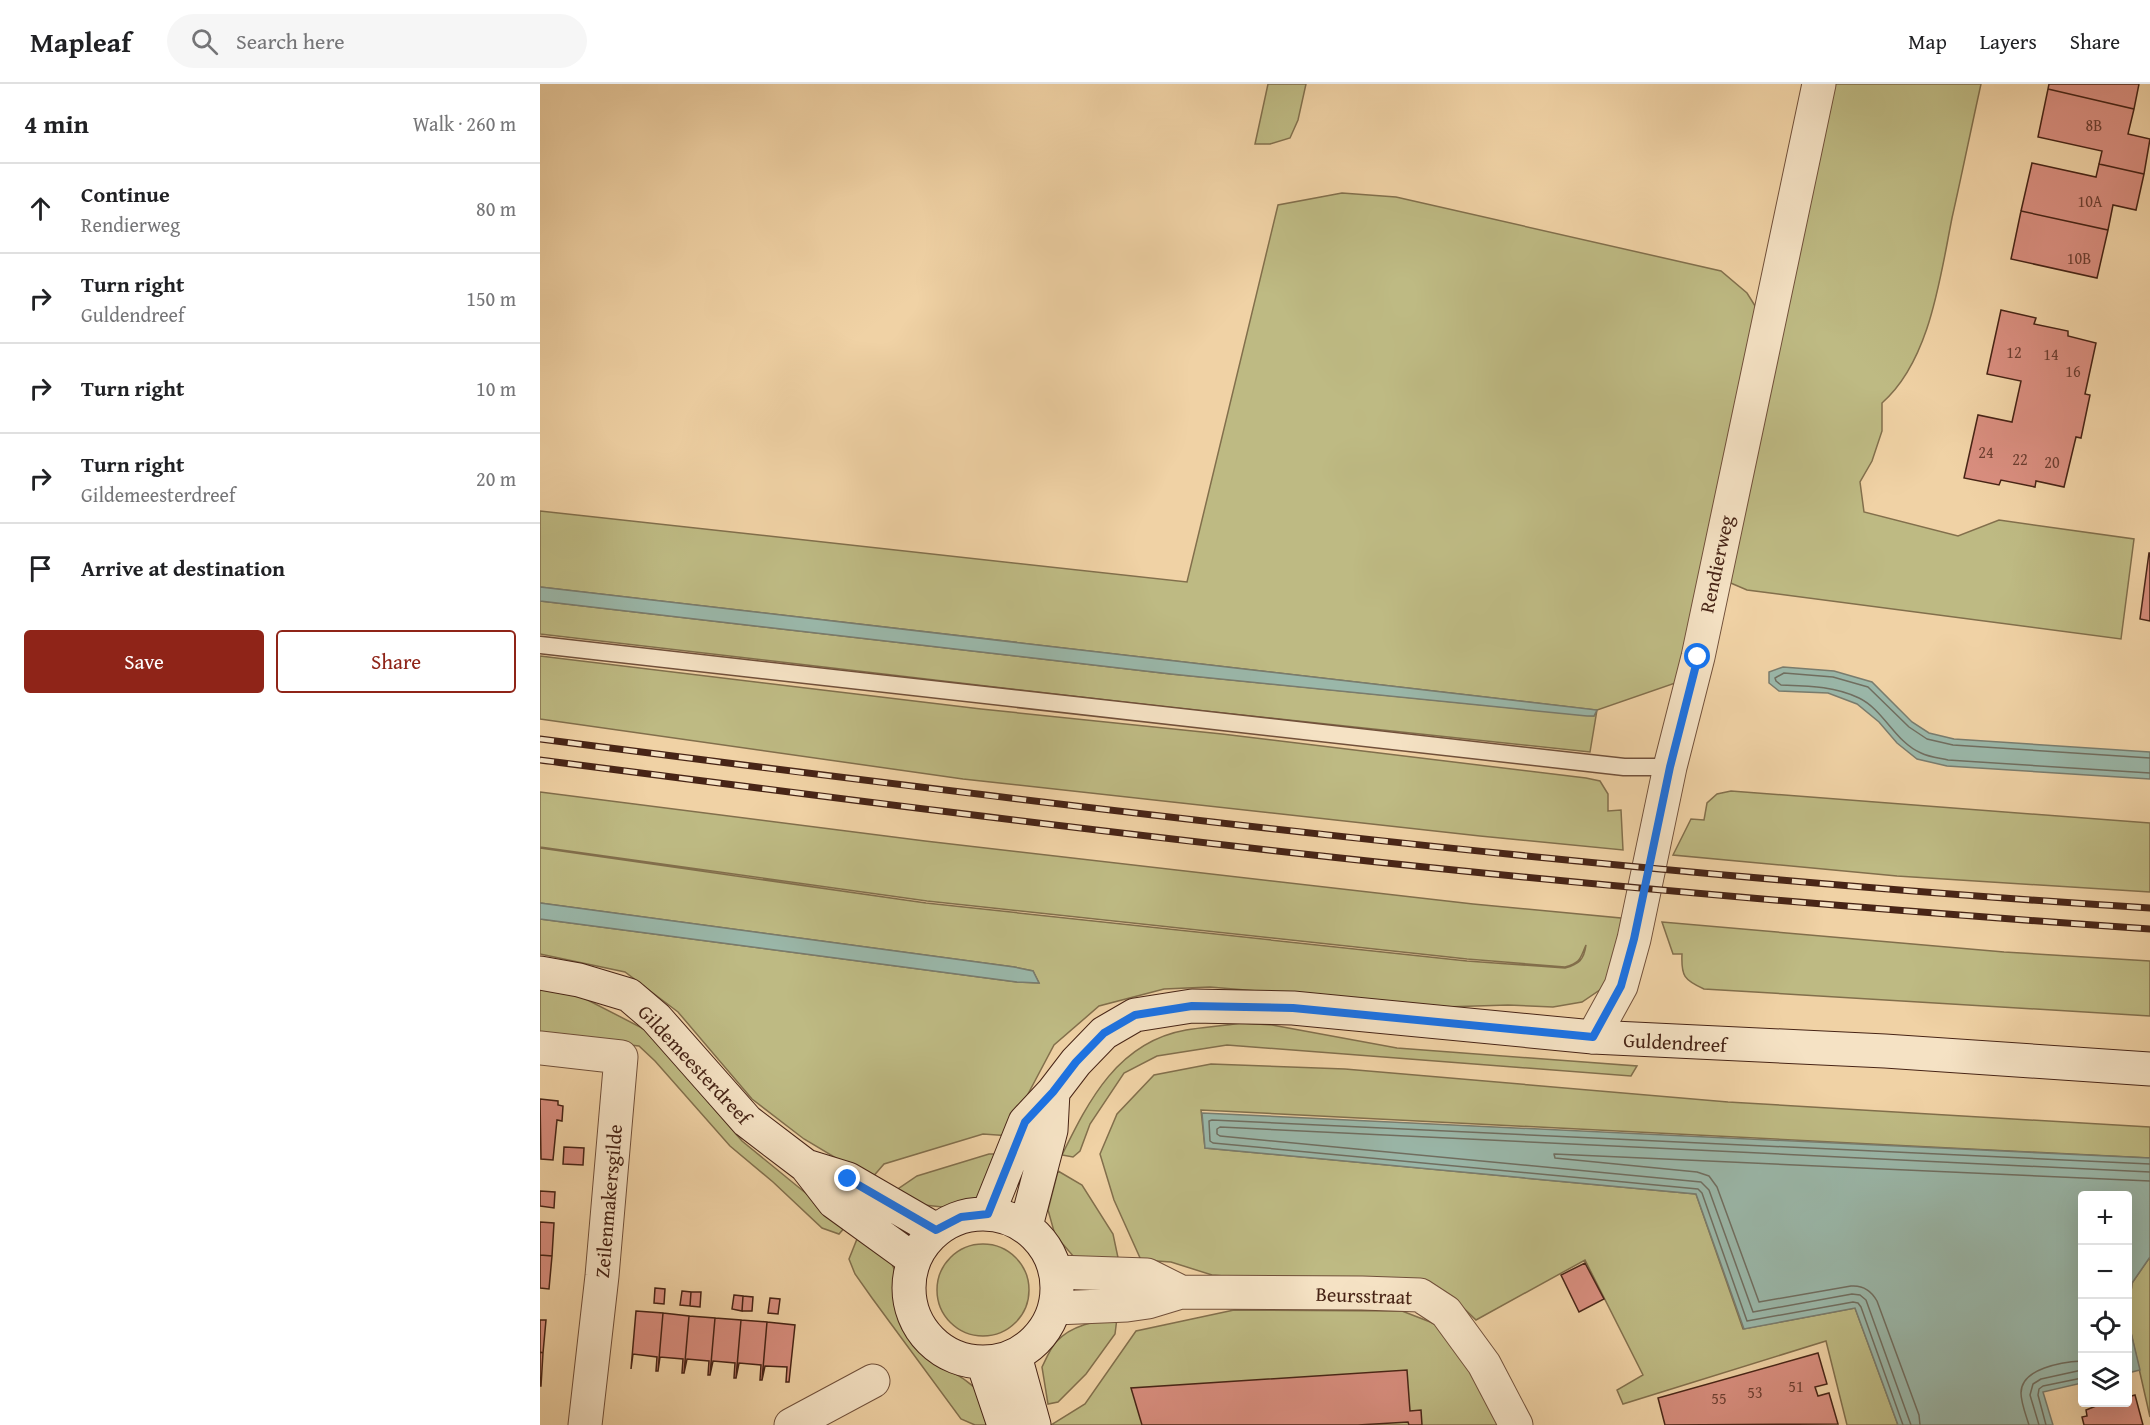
<!DOCTYPE html>
<html lang="en">
<head>
<meta charset="utf-8">
<style>
	body { margin:0; font-family:"Gentium Book Plus",serif; background:#f6f6f6; color:#202124 }
	.controls { position:absolute; right:18px; bottom:18px; display:grid; overflow:hidden; border-radius:6px; box-shadow:0 6px 24px #0002 }
	.controls button { width:54px; height:54px; display:grid; place-items:center; padding:0; border:0; border-bottom:2px solid #e0e0e0; background:#fff; color:#202124; font:30px sans-serif }
	.stop { position:absolute; width:18px; height:18px; margin:-14px; border:4px solid #1a73e8; border-radius:50%; background:#fff }
	.stop.end { background:#1a73e8; border-color:#fff; box-shadow:0 2px 6px #0008 }
	.list { margin:0; padding:0; list-style:none }
	h2 { display:flex; justify-content:space-between; align-items:center; height:78px; margin:0; padding:0 24px; font-size:26px }
	h2 small { font-size:20px; font-weight:400; color:#757577 }
	.list li { display:grid; grid-template-columns:39px 1fr auto; gap:18px; align-items:center; box-sizing:border-box; height:90px; padding:0 24px; border-top:2px solid #e0e0e0 }
	.list b { display:block; font-size:22px; white-space:nowrap }
	.list p { margin:0; font-size:20px; white-space:nowrap; color:#757577 }
	.list em { font-size:20px; font-style:normal; color:#757577 }
	.actions { display:flex; gap:12px; padding:18px 24px }
	.actions a { flex:1; padding:14px 0; border:2px solid #8f2418; border-radius:6px; text-align:center; font-size:21px; color:#8f2418 }
	.actions .main { background:#8f2418; color:#fff }
	.icon { flex:none; width:33px; height:33px; fill:none; stroke:currentColor; stroke-width:2; stroke-linecap:round; stroke-linejoin:round }
	.map { position:relative; flex:none; width:1610px; height:1341px; overflow:hidden }
	header { display:flex; align-items:center; gap:36px; box-sizing:border-box; height:84px; padding:0 30px; background:#fff; border-bottom:2px solid #e0e0e0 }
	header strong { font-size:28px }
	nav { display:flex; gap:33px; margin-inline-start:auto; font-size:21px }
	.search { width:420px; height:54px; background:#f6f6f6; display:flex; align-items:center; gap:15px; box-sizing:border-box; padding:0 21px; border-radius:33px; color:#757577; font-size:22px }
	main { display:flex }
	aside { flex:1; background:#fff }
	.map>svg:first-child { display:block }
</style>
</head>
<body>
<header>
<strong>Mapleaf</strong>
<div class="search"><svg class="icon" aria-label="search" viewBox="0 0 24 24"><circle cx="10" cy="10" r="6"/><path d="M15 15l6 6"/></svg>Search here</div>
<nav><a>Map</a><a>Layers</a><a>Share</a></nav>
</header>
<main>
<aside>
<h2>4 min<small>Walk · 260 m</small></h2>
<ul class="list">
<li><svg class="icon" aria-label="ahead" viewBox="0 0 24 24"><path d="M12 20V5M6 11l6-6 6 6"/></svg><div><b>Continue</b><p>Rendierweg</p></div><em>80 m</em></li>
<li><svg class="icon" aria-label="right" viewBox="0 0 24 24"><path d="M7 20v-9h11M14 6l5 5-5 5"/></svg><div><b>Turn right</b><p>Guldendreef</p></div><em>150 m</em></li>
<li><svg class="icon" aria-label="right" viewBox="0 0 24 24"><path d="M7 20v-9h11M14 6l5 5-5 5"/></svg><div><b>Turn right</b></div><em>10 m</em></li>
<li><svg class="icon" aria-label="right" viewBox="0 0 24 24"><path d="M7 20v-9h11M14 6l5 5-5 5"/></svg><div><b>Turn right</b><p>Gildemeesterdreef</p></div><em>20 m</em></li>
<li><svg class="icon" aria-label="arrive" viewBox="0 0 24 24"><path d="M6 21V4h12l-3 4 3 4H6"/></svg><div><b>Arrive at destination</b></div></li>
</ul>
<div class="actions"><a class="main">Save</a><a>Share</a></div>
</aside>
<div class="map">
<svg width="1610" height="1341" viewBox="0 0 1610 1341">
	<rect width="100%" height="100%" fill="#f0d2a5"/>
	<filter id="stains"><feTurbulence type="fractalNoise" baseFrequency=".00333" numOctaves="4"/><feColorMatrix values="0 0 0 0 .2 0 0 0 0 .09 0 0 0 0 .02 0 0 0 .5 -.17"/></filter>
	<radialGradient id="worn" r=".72"><stop offset=".6" stop-color="#630" stop-opacity="0"/><stop offset="1" stop-color="#630" stop-opacity=".3"/></radialGradient>
	<path fill="#beba83" stroke="#826f4c" stroke-width="1.5" d="M 728,0 L 766,0 L 758,36 L 750,54 L 730,60 L 715,60 Z
		M 1291,0 L 1441,0 C 1431,45 1422,90 1412,134 C 1400,194 1390,277 1342,319 L 1342,347 L 1332,377 L 1320,398 L 1324,428 L 1418,452 L 1459,436 L 1594,455 L 1581,555 L 1207,506 L 1186,497 Z
		M 802,109 L 856,113 L 1181,187 L 1207,209 L 1217,225 L 1144,596 L 1057,626 L 1050,668 L 627,623 L 0,550 L 0,517 L 631,590 L 1054,632 L 1057,626 L 0,503 L 0,427 L 647,498 L 738,121 Z
		M 0,572 L 441,625 L 682,650 L 1046,694 L 1060,697 L 1068,710 L 1068,727 L 1081,726 L 1083,766 L 940,752 L 423,695 L 0,635 Z
		M 1191,707 L 1610,739 L 1610,808 L 1357,792 L 1133,771 L 1151,735 L 1164,736 L 1167,719 L 1177,710 Z
		M 0,708 L 385,757 L 933,820 L 1091,835 L 1067,901 L 1042,918 L 1013,923 L 968,921 L 904,923 L 670,903 L 624,905 L 559,922 L 514,961 L 488,1010 L 471,1052 L 443,1050 L 344,1080 L 331,1095 L 264,1055 L 212,1015 L 138,928 L 85,888 L 0,870 L 0,835 L 477,898 L 499,899 L 493,887 L 474,883 L 0,819 L 0,764 L 386,819 L 927,877 L 1025,884 C 1039,880 1044,876 1046,861 C 1040,874 1042,878 1025,883 L 927,875 L 387,817 L 0,763 Z
		M 1122,838 L 1464,868 L 1610,877 L 1610,932 L 1164,905 C 1144,896 1141,892 1142,870 L 1133,870 Z
		M 0,905 L 34,909 L 106,946 L 202,1057 L 306,1142 L 299,1150 L 282,1144 L 233,1098 L 190,1062 L 115,977 L 99,962 L 0,951 Z
		M 701,939 L 732,941 L 857,964 L 1097,982 L 1091,992 L 687,961 L 617,972 L 584,989 L 550,1040 L 540,1067 L 533,1073 L 522,1071 C 549,1016 578,958 646,946 C 664,943 683,942 701,939 Z
		M 671,980 L 805,985 L 1188,1018 L 1610,1043 L 1610,1074 L 661,1026 L 665,1064 L 1156,1110 L 1203,1245 L 1315,1224 L 1358,1341 L 1307,1341 L 1286,1257 L 1083,1320 L 1077,1306 L 1103,1291 L 1045,1176 L 936,1236 L 910,1211 L 873,1199 L 749,1197 L 672,1191 L 631,1178 L 601,1176 L 574,1116 L 560,1070 L 577,1030 L 614,991 Z
		M 449,1070 L 468,1070 L 438,1114 L 412,1124 L 384,1121 L 355,1107 L 377,1092 Z
		M 518,1087 L 542,1101 L 573,1150 L 580,1183 L 534,1173 L 515,1151 L 508,1126 Z
		M 321,1151 C 329,1158 339,1164 346,1171 C 365,1193 355,1229 370,1254 C 388,1281 423,1288 442,1311 C 448,1318 449,1332 452,1341 L 435,1341 L 421,1335 L 332,1214 L 315,1190 L 309,1175 L 317,1155 Z
		M397 1206a46 46 0 1 1 92 0a46 46 0 1 1-92 0Z
		M 1610,1173 L 1610,1333 L 1588,1236 L 1592,1199 Z
		M 694,1226 L 862,1227 L 898,1241 L 922,1270 L 960,1341 L 511,1341 L 545,1320 L 596,1247 Z
		M 577,1234 L 575,1250 L 546,1290 L 518,1318 L 508,1320 L 502,1283 C 506,1275 510,1265 516,1258 C 531,1241 556,1237 577,1234 Z"/>
	<path fill="#9ab7a9" stroke="#797c6e" stroke-width="1.5" d="M 0,503 L 1057,626 L 1054,632 L 1047,632 L 631,590 L 0,517 Z
		M 1243,583 L 1294,587 L 1332,598 L 1372,638 L 1389,649 L 1414,655 L 1610,668 L 1610,695 L 1407,682 L 1377,675 L 1357,659 L 1339,638 L 1317,620 L 1288,609 L 1239,607 L 1229,599 L 1229,588 Z
		M 0,819 L 474,883 L 493,887 L 499,899 L 477,898 L 0,835 Z
		M 662,1029 L 1610,1074 L 1610,1173 L 1592,1199 L 1588,1236 L 1600,1286 L 1588,1289 L 1588,1112 L 1542,1112 L 1542,1299 L 1503,1308 L 1513,1341 L 1358,1341 L 1315,1224 L 1204,1245 L 1156,1110 L 665,1064 Z"/>
	<g fill="none" stroke-linecap="round" stroke-linejoin="round">
		<path stroke="#706e60" stroke-width="1.5" d="M 1610,674 L 1413,661 L 1387,655 L 1369,643 L 1328,603 L 1293,593 L 1244,589 L 1235,594 L 1236,597 L 1241,601 C 1268,602 1294,602 1319,614 C 1344,626 1355,658 1381,669 C 1389,673 1399,674 1408,676 L 1610,689
			M 1363,1341 L 1321,1223 L 1318,1219 L 1313,1218 L 1207,1237 L 1162,1109 L 1158,1105 L 673,1059 L 670,1057 L 669,1037 L 672,1036 L 1610,1080
			M 1371,1341 L 1326,1216 L 1320,1211 L 1312,1210 L 1213,1228 L 1169,1106 L 1161,1098 L 680,1052 L 677,1050 L 677,1045 L 680,1043 L 1610,1088
			M 1380,1341 L 1379,1331 L 1337,1217 C 1331,1206 1323,1201 1311,1202 L 1219,1218 L 1177,1103 L 1169,1092 L 1157,1088 L 1015,1074 L 1014,1070 L 1610,1097
			M 1489,1341 C 1486,1331 1481,1319 1481,1309 C 1481,1284 1523,1278 1542,1277
			M 1499,1341 L 1490,1311 L 1493,1300 L 1501,1295 L 1542,1286
			M 1506,1341 L 1498,1311 L 1499,1305 L 1503,1302 L 1542,1294"/>
	</g>
	<path fill="#d98e7f" stroke="#472416" stroke-width="1.5" d="M 1509,0 L 1599,0 L 1594,25 L 1508,5 Z
		M 1508,5 L 1594,25 L 1588,50 L 1610,55 L 1604,90 L 1559,80 L 1562,67 L 1498,53 Z
		M 1492,79 L 1556,93 L 1559,80 L 1604,90 L 1596,126 L 1573,121 L 1568,146 L 1481,127 Z
		M 1481,127 L 1568,146 L 1557,194 L 1471,175 Z
		M 1461,226 L 1496,234 L 1494,240 L 1528,247 L 1528,252 L 1556,259 L 1545,310 L 1550,311 L 1541,354 L 1536,353 L 1524,403 L 1496,397 L 1495,403 L 1461,396 L 1459,401 L 1424,394 L 1438,331 L 1472,338 L 1481,297 L 1447,290 Z
		M 1609,469 L 1610,469 L 1610,537 L 1600,535 Z
		M 0,1015 L 18,1017 L 18,1021 L 23,1022 L 22,1037 L 17,1036 L 13,1076 L 1,1075 Z
		M 24,1063 L 44,1064 L 43,1081 L 23,1080 Z
		M 0,1107 L 15,1108 L 14,1124 L 0,1122 Z
		M 0,1138 L 14,1139 L 12,1172 L 0,1171 Z
		M 0,1171 L 12,1172 L 9,1205 L 0,1204 Z
		M 1045,1179 L 1064,1215 L 1039,1228 L 1021,1191 Z
		M 115,1204 L 125,1205 L 124,1220 L 114,1219 Z
		M 142,1207 L 151,1208 L 150,1222 L 140,1221 Z
		M 151,1208 L 161,1208 L 160,1223 L 150,1222 Z
		M 194,1211 L 203,1212 L 202,1227 L 192,1225 Z
		M 203,1212 L 213,1213 L 212,1227 L 202,1227 Z
		M 230,1214 L 240,1215 L 238,1230 L 228,1229 Z
		M 96,1227 L 123,1229 L 118,1287 L 116,1287 L 117,1273 L 93,1270 L 91,1285 Z
		M 123,1229 L 149,1232 L 144,1289 L 142,1289 L 143,1275 L 120,1273 L 118,1287 Z
		M 149,1232 L 175,1234 L 170,1291 L 168,1291 L 169,1277 L 147,1275 L 144,1289 Z
		M 175,1234 L 201,1236 L 196,1294 L 194,1294 L 195,1279 L 173,1277 L 170,1291 Z
		M 0,1236 L 6,1236 L 3,1269 L 0,1268 Z
		M 201,1236 L 227,1238 L 222,1296 L 220,1296 L 221,1281 L 199,1279 L 196,1294 Z
		M 227,1238 L 255,1241 L 249,1298 L 246,1298 L 247,1283 L 225,1282 L 222,1296 Z
		M 0,1268 L 3,1269 L 1,1302 L 0,1302 Z
		M 1278,1269 L 1287,1300 L 1275,1303 L 1278,1312 L 1289,1309 L 1298,1340 L 1125,1341 L 1118,1314 Z
		M 867,1286 L 870,1327 L 881,1326 L 882,1341 L 869,1341 L 868,1338 L 818,1341 L 602,1341 L 591,1304 Z
		M 1588,1311 L 1588,1313 L 1595,1311 L 1603,1341 L 1544,1341 L 1542,1333 L 1547,1332 L 1546,1326 L 1566,1318 L 1588,1318 Z"/>
	<g fill="none" stroke-linecap="round" stroke-linejoin="round">
		<defs>
			<path id="lane" d="M 0,561 L 1084,683 L 1130,683"/>
			<path id="street" d="M 1053,953 L 1081,902 L 1094,855 L 1130,683 L 1158,573 L 1279,0
				M 0,964 L 81,973 L 62,1192 L 45,1341
				M 516,1188 L 607,1191 L 641,1208
				M 515,1224 L 587,1221 L 608,1218 L 641,1208 L 822,1209 L 880,1211 L 906,1228 L 944,1280 L 976,1341
				M 251,1341 L 333,1297"/>
			<path id="secondary" d="M 0,889 L 39,896 L 89,911 L 116,934 L 207,1037 L 266,1082 L 294,1118 L 374,1176
				M 266,1082 L 308,1095 L 396,1146
				M369 1204a74 74 0 1 1 148 0a74 74 0 1 1-148 0Z
				M 448,1130 L 485,1038 L 513,1008 L 536,978 L 564,949 L 595,931 L 652,922 L 753,924 L 1053,953 L 1345,967 L 1610,985
				M 486,1142 L 511,1046 L 513,1008
				M 475,1272 L 494,1341
				M 443,1279 L 464,1341"/>
		</defs>
		<use href="#lane" stroke="#71503a" stroke-width="19"/>
		<use href="#street" stroke="#71503a" stroke-width="35"/>
		<use href="#secondary" stroke="#472416" stroke-width="35"/>
		<use href="#lane" stroke="#f5e2c4" stroke-width="16"/>
		<use href="#street" stroke="#f5e2c4" stroke-width="33"/>
		<use href="#secondary" stroke="#f5e2c4" stroke-width="33"/>
		<defs>
			<path id="rail" d="M 0,655 C 535,724 1071,790 1610,824
				M 0,676 C 264,710 527,744 791,773 C 1064,803 1337,826 1610,845"/>
		</defs>
		<use href="#rail" stroke="#472416" stroke-width="7"/>
		<use href="#rail" stroke="#f5e2c4" stroke-width="4.5" stroke-dasharray="14" stroke-linecap="butt"/>
	</g>
	<g fill="none" stroke-linecap="round" stroke-linejoin="round">
		<path stroke="#1a73e8" stroke-width="8" d="M 308,1095 L 396,1146 L 421,1133 L 448,1130 L 485,1038 L 513,1008 L 536,978 L 564,949 L 595,931 L 652,922 L 753,924 L 1053,953 L 1081,902 L 1094,855 L 1130,683 L 1158,573"/>
	</g>
	<g text-anchor="middle" dominant-baseline="central" stroke-width="6" stroke-linejoin="round" paint-order="stroke">
		<g font-size="16" fill="#6c3e30">
			<text x="1554" y="41">8B</text>
			<text x="1550" y="117">10A</text>
			<text x="1539" y="174">10B</text>
			<text x="1474" y="268">12</text>
			<text x="1511" y="270">14</text>
			<text x="1533" y="287">16</text>
			<text x="1446" y="368">24</text>
			<text x="1480" y="375">22</text>
			<text x="1512" y="378">20</text>
			<text x="1256" y="1302">51</text>
			<text x="1215" y="1308">53</text>
			<text x="1179" y="1314">55</text>
		</g>
		<g font-size="20" fill="#472416" stroke="#f5e2c4">
			<text transform="translate(1176 480) rotate(-78)">Rendierweg</text>
			<text transform="translate(1135 958) rotate(3)">Guldendreef</text>
			<text transform="translate(155 980) rotate(47)">Gildemeesterdreef</text>
			<text transform="translate(68 1117) rotate(-85)">Zeilenmakersgilde</text>
			<text transform="translate(824 1211) rotate(2)">Beursstraat</text>
		</g>
	</g>
	<rect width="100%" height="100%" filter="url(#stains)"/>
	<rect width="100%" height="100%" fill="url(#worn)"/>
</svg>
<div class="controls">
<button>+</button>
<button>−</button>
<button><svg class="icon" aria-label="locate" viewBox="0 0 24 24"><circle cx="12" cy="12" r="6"/><path d="M12 2v4M12 18v4M2 12h4M18 12h4"/></svg></button>
<button><svg class="icon" aria-label="layers" viewBox="0 0 24 24"><path d="M12 4l9 5-9 5-9-5zM3 14l9 5 9-5"/></svg></button>
</div>
<div class="stop" style="left:1158px;top:573px"></div>
<div class="stop end" style="left:308px;top:1095px"></div>
</div>
</main>
</body>
</html>
